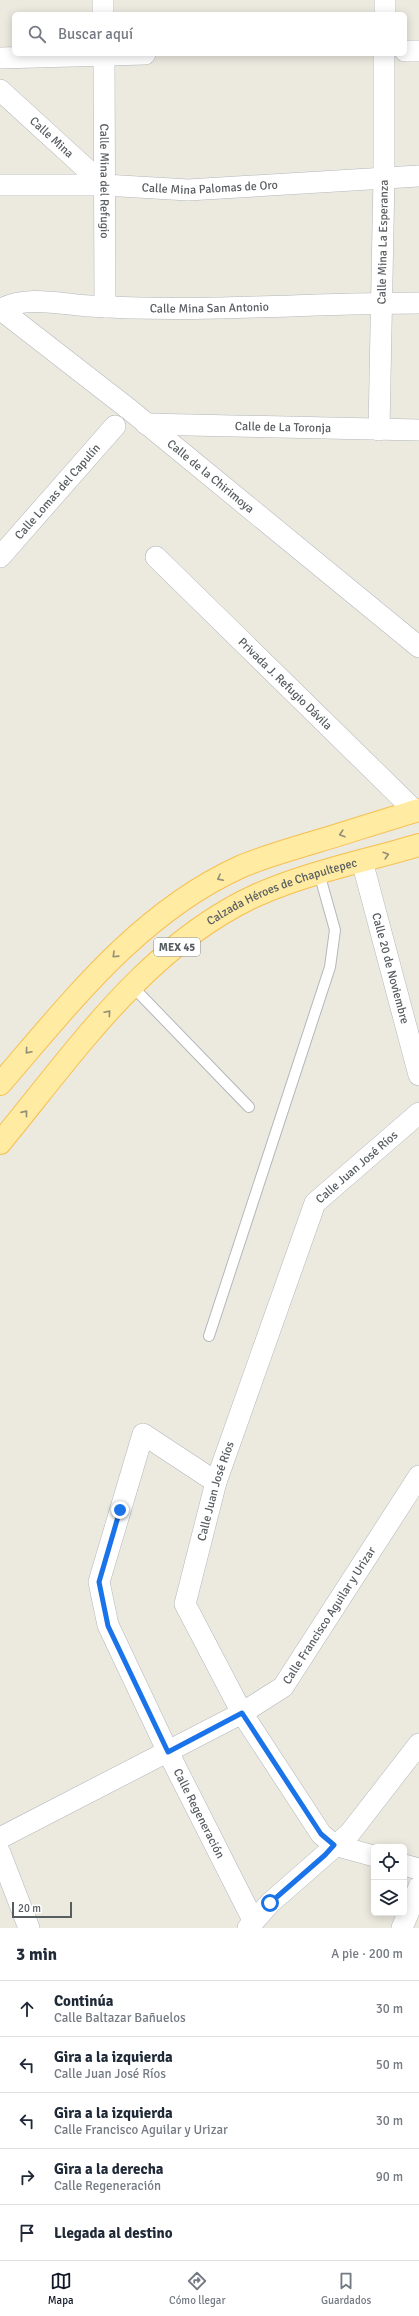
<!DOCTYPE html>
<html lang="es">
<head>
<meta charset="utf-8">
<style>
	body { margin:0; font-family:Signika,sans-serif; background:#f2f2f3; color:#1f2937 }
	.controls { position:absolute; right:12px; bottom:12px; display:grid; overflow:hidden; border-radius:6px; box-shadow:0 2px 10px #0003 }
	.controls button { width:36px; height:36px; display:grid; place-items:center; padding:0; border:0; border-bottom:1px solid #e0e1e3; background:#fff; color:#1f2937; font:20px sans-serif }
	.scale { position:absolute; left:12px; bottom:10px; width:60px; box-sizing:border-box; padding-left:4px; border:2px solid #585d61; border-top:0; font-size:11px; line-height:14px; white-space:nowrap; color:#585d61; -webkit-text-stroke:3px #fff; paint-order:stroke }
	.stop { position:absolute; width:12px; height:12px; margin:-9px; border:3px solid #1a73e8; border-radius:50%; background:#fff }
	.stop.end { background:#1a73e8; border-color:#fff; box-shadow:0 1px 4px #0008 }
	.list { margin:0; padding:0; list-style:none }
	h2 { display:flex; justify-content:space-between; align-items:center; height:52px; margin:0; padding:0 16px; font-size:17px }
	h2 small { font-size:13px; font-weight:400; color:#747a83 }
	.list li { display:grid; grid-template-columns:26px 1fr auto; gap:12px; align-items:center; box-sizing:border-box; height:56px; padding:0 16px; border-top:1px solid #e0e1e3 }
	.list b { display:block; font-size:15px; white-space:nowrap }
	.list p { margin:0; font-size:13px; white-space:nowrap; color:#747a83 }
	.list em { font-size:13px; font-style:normal; color:#747a83 }
	.icon { flex:none; width:22px; height:22px; fill:none; stroke:currentColor; stroke-width:2; stroke-linecap:round; stroke-linejoin:round }
	.map { position:relative; flex:none; width:419px; height:1928px; overflow:hidden }
	.search { position:absolute; background:#fff; box-shadow:0 2px 10px #0003; left:12px; right:12px; top:12px; height:44px; display:flex; align-items:center; gap:10px; box-sizing:border-box; padding:0 14px; border-radius:6px; color:#747a83; font-size:15px }
	.sheet { height:332px; background:#fff }
	nav { display:flex; justify-content:space-around; align-items:center; box-sizing:border-box; height:56px; border-top:1px solid #e0e1e3; background:#fff; font-size:11px; color:#747a83 }
	nav a { display:grid; justify-items:center; gap:2px }
	nav .on { color:#111827 }
	.map>svg:first-child { display:block }
</style>
</head>
<body>
<div class="map">
<svg width="419" height="1928" viewBox="0 0 419 1928">
	<rect width="100%" height="100%" fill="#ece9df"/>
	<g fill="none" stroke-linecap="round" stroke-linejoin="round">
		<defs>
			<path id="lane" d="M 132,986 L 249,1107
				M 209,1336 L 330,967 L 335,930 L 319,873"/>
			<g id="street">
				<path d="M 103,0 L 103,14"/>
				<path d="M 385,14 L 385,0"/>
				<path d="M 405,51 L 419,51"/>
				<path id="s1" d="M 104,54 L 105,307"/>
				<path d="M 0,58 L 145,54"/>
				<path id="s2" d="M 0,90 L 104,185"/>
				<path id="s3" d="M 0,185 L 104,185 L 188,190 L 419,176"/>
				<path id="s4" d="M 0,309 L 130,410 L 419,647"/>
				<path id="s5" d="M 0,310 C 24,295 61,304 89,306 C 199,313 309,303 419,303"/>
				<path id="s6" d="M 146,424 L 419,430"/>
				<path id="s7" d="M 379,430 L 384,177 L 384,54"/>
				<path id="s8" d="M 0,557 L 115,426"/>
				<path id="s9" d="M 156,557 L 415,811"/>
				<path id="s10" d="M 362,861 L 419,1075"/>
				<path id="s11" d="M 216,1482 L 143,1434 L 99,1582 L 108,1625 L 168,1752 L 253,1920"/>
				<path id="s12" d="M 0,1838 L 242,1713 L 283,1687 L 419,1476"/>
				<path d="M 0,1853 L 29,1928"/>
				<path id="s13" d="M 374,1856 L 334,1845 L 321,1834 L 242,1713 L 185,1604 L 216,1482 L 315,1203 L 419,1113"/>
				<path d="M 404,1865 L 419,1869"/>
				<path d="M 248,1928 L 270,1903 L 350,1833 L 419,1744"/>
				<path d="M 402,1928 L 419,1887"/>
			</g>
			<g id="primary">
				<path d="M 0,1084 C 71,1002 139,913 240,867 C 265,856 292,849 318,841 C 351,831 385,820 419,810"/>
				<path id="s14" d="M 0,1143 C 75,1052 147,945 257,895 C 309,872 365,861 419,845"/>
			</g>
		</defs>
		<use href="#lane" stroke="#b3b7bb" stroke-width="12"/>
		<use href="#street" stroke="#b3b7bb" stroke-width="22"/>
		<use href="#primary" stroke="#f7bf4e" stroke-width="24"/>
		<use href="#lane" stroke="#fff" stroke-width="10"/>
		<use href="#street" stroke="#fff" stroke-width="21"/>
		<use href="#primary" stroke="#ffeba2" stroke-width="22"/>
	</g>
	<defs><path id="oneway-chevron" d="M-2-3.5L2.5 0L-2 3.5" fill="none" stroke-width="1.6" stroke-linecap="round" stroke-linejoin="round"/></defs>
	<g stroke="#928f78">
		<use href="#oneway-chevron" transform="translate(342 834) rotate(163)"/>
		<use href="#oneway-chevron" transform="translate(386 855) rotate(-17)"/>
		<use href="#oneway-chevron" transform="translate(220 878) rotate(153)"/>
		<use href="#oneway-chevron" transform="translate(115 955) rotate(136)"/>
		<use href="#oneway-chevron" transform="translate(108 1013) rotate(-49)"/>
		<use href="#oneway-chevron" transform="translate(28 1051) rotate(131)"/>
		<use href="#oneway-chevron" transform="translate(25 1113) rotate(-51)"/>
	</g>
	<g fill="none" stroke-linecap="round" stroke-linejoin="round">
		<path stroke="#1a73e8" stroke-width="5" d="M 120,1510 L 99,1582 L 108,1626 L 168,1752 L 242,1713 L 321,1834 L 334,1845 L 325,1855 L 270,1903"/>
	</g>
	<g text-anchor="middle" dominant-baseline="central" stroke-width="3" stroke-linejoin="round" paint-order="stroke">
		<rect fill="#fff" stroke="#8a8e90" stroke-width="1" x="154" y="938" width="46" height="18" rx="3"/>
		<g font-size="11" font-weight="bold" fill="#585d61">
			<text x="177" y="947">MEX 45</text>
		</g>
		<g font-size="12" fill="#585d61" stroke="#fff">
			<text stroke="none"><textPath href="#s2" startOffset="70">Calle Mina</textPath></text>
			<text stroke="none"><textPath href="#s1" startOffset="127">Calle Mina del Refugio</textPath></text>
			<text stroke="none"><textPath href="#s3" startOffset="210">Calle Mina Palomas de Oro</textPath></text>
			<text stroke="none"><textPath href="#s7" startOffset="188">Calle Mina La Esperanza</textPath></text>
			<text stroke="none"><textPath href="#s5" startOffset="211">Calle Mina San Antonio</textPath></text>
			<text stroke="none"><textPath href="#s6" startOffset="137">Calle de La Toronja</textPath></text>
			<text stroke="none"><textPath href="#s4" startOffset="269">Calle de la Chirimoya</textPath></text>
			<text stroke="none"><textPath href="#s8" startOffset="87">Calle Lomas del Capulín</textPath></text>
			<text stroke="none"><textPath href="#s9" startOffset="181">Privada J. Refugio Dávila</textPath></text>
			<text stroke="none"><textPath href="#s14" startOffset="385">Calzada Héroes de Chapultepec</textPath></text>
			<text stroke="none"><textPath href="#s10" startOffset="111">Calle 20 de Noviembre</textPath></text>
			<text stroke="none"><textPath href="#s13" startOffset="803">Calle Juan José Ríos</textPath></text>
			<text stroke="none"><textPath href="#s13" startOffset="443">Calle Juan José Ríos</textPath></text>
			<text stroke="none"><textPath href="#s12" startOffset="406">Calle Francisco Aguilar y Urizar</textPath></text>
			<text stroke="none"><textPath href="#s11" startOffset="495">Calle Regeneración</textPath></text>
		</g>
	</g>
</svg>
<div class="controls">
<button><svg class="icon" aria-label="locate" viewBox="0 0 24 24"><circle cx="12" cy="12" r="6"/><path d="M12 2v4M12 18v4M2 12h4M18 12h4"/></svg></button>
<button><svg class="icon" aria-label="layers" viewBox="0 0 24 24"><path d="M12 4l9 5-9 5-9-5zM3 14l9 5 9-5"/></svg></button>
</div>
<div class="scale">20 m</div>
<div class="stop" style="left:270px;top:1903px"></div>
<div class="stop end" style="left:120px;top:1510px"></div>
<div class="search"><svg class="icon" aria-label="search" viewBox="0 0 24 24"><circle cx="10" cy="10" r="6"/><path d="M15 15l6 6"/></svg>Buscar aquí</div>
</div>
<section class="sheet">
<h2>3 min<small>A pie · 200 m</small></h2>
<ul class="list">
<li><svg class="icon" aria-label="ahead" viewBox="0 0 24 24"><path d="M12 20V5M6 11l6-6 6 6"/></svg><div><b>Continúa</b><p>Calle Baltazar Bañuelos</p></div><em>30 m</em></li>
<li><svg class="icon" aria-label="left" viewBox="0 0 24 24"><path d="M17 20v-9H6M10 6l-5 5 5 5"/></svg><div><b>Gira a la izquierda</b><p>Calle Juan José Ríos</p></div><em>50 m</em></li>
<li><svg class="icon" aria-label="left" viewBox="0 0 24 24"><path d="M17 20v-9H6M10 6l-5 5 5 5"/></svg><div><b>Gira a la izquierda</b><p>Calle Francisco Aguilar y Urizar</p></div><em>30 m</em></li>
<li><svg class="icon" aria-label="right" viewBox="0 0 24 24"><path d="M7 20v-9h11M14 6l5 5-5 5"/></svg><div><b>Gira a la derecha</b><p>Calle Regeneración</p></div><em>90 m</em></li>
<li><svg class="icon" aria-label="arrive" viewBox="0 0 24 24"><path d="M6 21V4h12l-3 4 3 4H6"/></svg><div><b>Llegada al destino</b></div></li>
</ul>
</section>
<nav>
<a class="on"><svg class="icon" aria-label="map" viewBox="0 0 24 24"><path d="M3 6l6-2 6 2 6-2v14l-6 2-6-2-6 2zM9 4v14M15 6v14"/></svg>Mapa</a>
<a><svg class="icon" aria-label="directions" viewBox="0 0 24 24"><path d="M12 3l9 9-9 9-9-9zM9 14v-3h6M13 9l2 2-2 2"/></svg>Cómo llegar</a>
<a><svg class="icon" aria-label="saved" viewBox="0 0 24 24"><path d="M7 4h10v16l-5-4-5 4z"/></svg>Guardados</a>
</nav>
</body>
</html>
